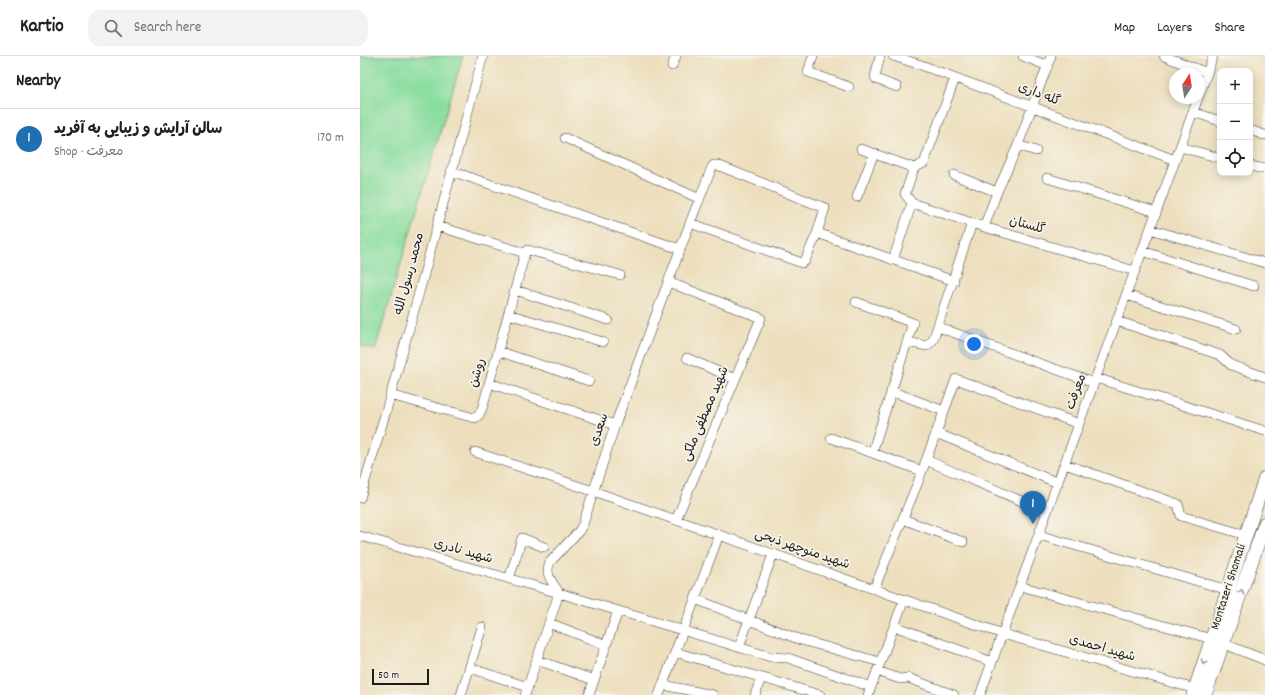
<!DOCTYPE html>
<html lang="en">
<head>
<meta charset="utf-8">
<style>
	body { margin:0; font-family:Dekko,"Playpen Sans Arabic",sans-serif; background:#f2f2f2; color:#202124 }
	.controls { position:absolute; right:12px; top:12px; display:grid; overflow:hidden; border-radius:8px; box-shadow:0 2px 10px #0003 }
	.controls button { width:36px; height:36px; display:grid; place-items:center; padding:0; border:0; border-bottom:1px solid #e0e0e0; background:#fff; color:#202124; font:20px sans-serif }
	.compass { position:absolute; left:809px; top:12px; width:36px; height:36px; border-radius:50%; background:#fff; box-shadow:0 2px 10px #0003; rotate:12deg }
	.scale { position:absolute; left:12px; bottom:10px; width:57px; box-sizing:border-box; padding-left:4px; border:2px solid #1c1c1c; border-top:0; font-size:11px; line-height:14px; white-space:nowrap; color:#1c1c1c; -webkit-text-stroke:3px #f7f3e8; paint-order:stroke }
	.you { position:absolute; left:614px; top:288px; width:14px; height:14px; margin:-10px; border:3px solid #fff; border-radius:50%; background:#1a73e8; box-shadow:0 0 0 6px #1a73e833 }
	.badge { display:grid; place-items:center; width:26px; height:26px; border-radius:50%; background:#1f6fb2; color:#fff; font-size:13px; font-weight:700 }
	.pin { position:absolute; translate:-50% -33px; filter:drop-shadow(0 1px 2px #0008) }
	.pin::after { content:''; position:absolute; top:21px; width:14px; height:12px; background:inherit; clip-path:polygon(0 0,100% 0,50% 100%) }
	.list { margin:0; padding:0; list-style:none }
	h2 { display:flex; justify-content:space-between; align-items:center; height:52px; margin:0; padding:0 16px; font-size:17px }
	h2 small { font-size:13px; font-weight:400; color:#757577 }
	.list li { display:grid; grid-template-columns:26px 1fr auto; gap:12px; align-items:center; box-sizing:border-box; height:60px; padding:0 16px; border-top:1px solid #e0e0e0 }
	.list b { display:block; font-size:15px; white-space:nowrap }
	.list p { margin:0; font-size:13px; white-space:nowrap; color:#757577 }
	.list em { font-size:13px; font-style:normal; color:#757577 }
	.icon { flex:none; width:22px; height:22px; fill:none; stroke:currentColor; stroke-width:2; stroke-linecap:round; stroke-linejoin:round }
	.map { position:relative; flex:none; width:905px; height:639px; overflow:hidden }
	header { display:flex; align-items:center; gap:24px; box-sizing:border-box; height:56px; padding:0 20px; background:#fff; border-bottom:1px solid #e0e0e0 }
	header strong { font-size:19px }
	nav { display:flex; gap:22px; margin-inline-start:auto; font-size:14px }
	.search { width:280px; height:36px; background:#f2f2f2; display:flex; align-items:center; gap:10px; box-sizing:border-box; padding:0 14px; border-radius:12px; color:#757577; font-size:15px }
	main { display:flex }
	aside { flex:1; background:#fff }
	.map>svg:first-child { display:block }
</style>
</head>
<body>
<header>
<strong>Kartio</strong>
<div class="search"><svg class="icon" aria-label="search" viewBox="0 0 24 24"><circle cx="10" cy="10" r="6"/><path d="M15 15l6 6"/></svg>Search here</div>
<nav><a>Map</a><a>Layers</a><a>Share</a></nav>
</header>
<main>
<aside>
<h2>Nearby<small></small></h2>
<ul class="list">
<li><span class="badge">1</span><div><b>سالن آرایش و زیبایی به آفرید</b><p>Shop · معرفت</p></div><em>170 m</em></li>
</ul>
</aside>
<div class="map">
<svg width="905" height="639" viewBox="0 0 905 639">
	<rect width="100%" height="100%" fill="#f7f3e8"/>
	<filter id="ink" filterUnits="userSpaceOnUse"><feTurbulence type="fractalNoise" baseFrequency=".025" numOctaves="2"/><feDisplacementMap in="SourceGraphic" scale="8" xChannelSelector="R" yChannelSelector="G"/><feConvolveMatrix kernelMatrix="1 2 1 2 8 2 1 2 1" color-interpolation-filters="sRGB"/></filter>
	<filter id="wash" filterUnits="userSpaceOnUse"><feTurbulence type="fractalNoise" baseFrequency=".012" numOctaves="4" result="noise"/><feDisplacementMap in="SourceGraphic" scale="16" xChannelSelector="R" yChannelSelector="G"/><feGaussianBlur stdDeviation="0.9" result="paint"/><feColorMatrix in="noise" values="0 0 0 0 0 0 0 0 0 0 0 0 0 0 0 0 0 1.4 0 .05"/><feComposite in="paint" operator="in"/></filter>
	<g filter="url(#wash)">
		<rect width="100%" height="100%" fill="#eddfbe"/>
		<path fill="#88dd9f" stroke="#527c5e" d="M 0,0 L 103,0 L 15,294 L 0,289 Z"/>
	</g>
	<g filter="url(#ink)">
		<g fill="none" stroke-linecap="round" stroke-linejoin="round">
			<defs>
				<path id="minor" d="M 453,0 L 448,16 L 489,31
					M 520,0 L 515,21 L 516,23 L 537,31
					M 533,0 L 561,9 L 815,104
					M 663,0 L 688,10
					M 804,0 L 847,17
					M 312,10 L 316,0
					M 839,40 L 853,0
					M 833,56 L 860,65
					M 890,74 L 904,79
					M 205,82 L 340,143
					M 658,89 L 676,95
					M 820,91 L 860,102
					M 501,93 L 554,112
					M 890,110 L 905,113
					M 91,115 L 320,193
					M 594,119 L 637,136
					M 687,122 L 796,156
					M 497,141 L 514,97
					M 552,147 L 624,171 L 775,215
					M 552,147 L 545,138 L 554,112 L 564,107 L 595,22
					M 77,170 L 165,197
					M 624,171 L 637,136 L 658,89 L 691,0
					M 790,173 L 905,207
					M 457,177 L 594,225
					M 782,195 L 894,230
					M 533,204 L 552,147
					M 308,226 L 401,262 L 316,464
					M 155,234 L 248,264
					M 766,239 L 876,273
					M 496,246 L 553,267 L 512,397
					M 148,258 L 243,286
					M 757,265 L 860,299 L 871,309 L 905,321
					M 578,271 L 734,327
					M 547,286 L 567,290 L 573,284 L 612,167
					M 138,295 L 229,325
					M 327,302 L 375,323
					M 736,322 L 905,375
					M 129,327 L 255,369
					M 531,335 L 584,355
					M 30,339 L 111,361 L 115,362 L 119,359 L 123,350 L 165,197 L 168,194 L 260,219
					M 576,377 L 698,427
					M 471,382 L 562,415
					M 115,396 L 233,435 L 643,578 L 835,633
					M 566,404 L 687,456
					M 705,408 L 818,448 L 821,460 L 886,479
					M 0,442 L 26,355 L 57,244 L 123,0
					M 543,463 L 603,486
					M 679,479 L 868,534
					M 0,480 L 199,537 L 411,601 L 428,602 L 511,631
					M 149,523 L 162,482 L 184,491
					M 660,530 L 852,583
					M 514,533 L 558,426 L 596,323 L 719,368
					M 335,543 L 441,584 L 520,606
					M 189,567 L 246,589
					M 534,570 L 632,606
					M 862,587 L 905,604
					M 379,591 L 413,498
					M 315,596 L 460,639
					M 177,604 L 234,624
					M 110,612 L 168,631
					M 517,615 L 540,623 L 548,622 L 594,639
					M 303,629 L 353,639
					M 101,639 L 122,571
					M 165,639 L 199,537 C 193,526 184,519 190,506 L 219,475 L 223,468 L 255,369 L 330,167 L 352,111 L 354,109 L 357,109 L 465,152 L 457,177 L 445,205 L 442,207 L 330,167
					M 229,639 L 258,555
					M 299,639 L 359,479
					M 395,639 L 401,622
					M 508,639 L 544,544
					M 620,639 L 838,42"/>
				<path id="secondary" d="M 833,639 L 905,422
					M 845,639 L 905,467"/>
			</defs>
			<use href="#minor" stroke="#3b3934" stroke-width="10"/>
			<use href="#secondary" stroke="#3b3934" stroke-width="14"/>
			<use href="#minor" stroke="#fff" stroke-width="9"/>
			<use href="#secondary" stroke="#fff" stroke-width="13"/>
		</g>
		<defs><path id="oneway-chevron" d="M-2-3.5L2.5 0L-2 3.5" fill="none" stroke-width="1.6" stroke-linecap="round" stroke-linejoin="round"/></defs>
		<g stroke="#999">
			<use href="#oneway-chevron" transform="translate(881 536) rotate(-70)"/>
			<use href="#oneway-chevron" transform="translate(844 606) rotate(109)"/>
		</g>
	</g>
	<g text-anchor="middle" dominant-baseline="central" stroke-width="3.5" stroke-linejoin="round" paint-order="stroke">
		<g font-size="13" fill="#1c1c1c" stroke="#f7f3e8">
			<text transform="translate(679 39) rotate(21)">گله داری</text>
			<text transform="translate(667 170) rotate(16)">گلستان</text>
			<text transform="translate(50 218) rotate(-75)">محمد رسول الله</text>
			<text transform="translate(118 317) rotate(-74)">روشن</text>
			<text transform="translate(717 336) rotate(-70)">معرفت</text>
			<text transform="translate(346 358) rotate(-67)">شهید مصطفی ملکی</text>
			<text transform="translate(240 374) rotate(-71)">سعدی</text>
			<text transform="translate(442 494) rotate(19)">شهید منوچهر ذبحی</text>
			<text transform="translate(103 496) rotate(16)">شهید نادری</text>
			<text transform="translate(869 531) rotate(-72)">Montazeri Shomali</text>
			<text transform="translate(742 593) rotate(16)">شهید احمدی</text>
		</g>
	</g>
</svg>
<div class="controls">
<button>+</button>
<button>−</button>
<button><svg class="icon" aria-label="locate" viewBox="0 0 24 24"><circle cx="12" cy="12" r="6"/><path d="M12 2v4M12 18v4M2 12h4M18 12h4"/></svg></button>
</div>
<svg class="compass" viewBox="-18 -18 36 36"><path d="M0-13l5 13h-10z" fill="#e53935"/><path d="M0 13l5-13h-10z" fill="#757577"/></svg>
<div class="scale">50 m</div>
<div class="you"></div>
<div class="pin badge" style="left:673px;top:468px">1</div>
</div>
</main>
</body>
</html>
